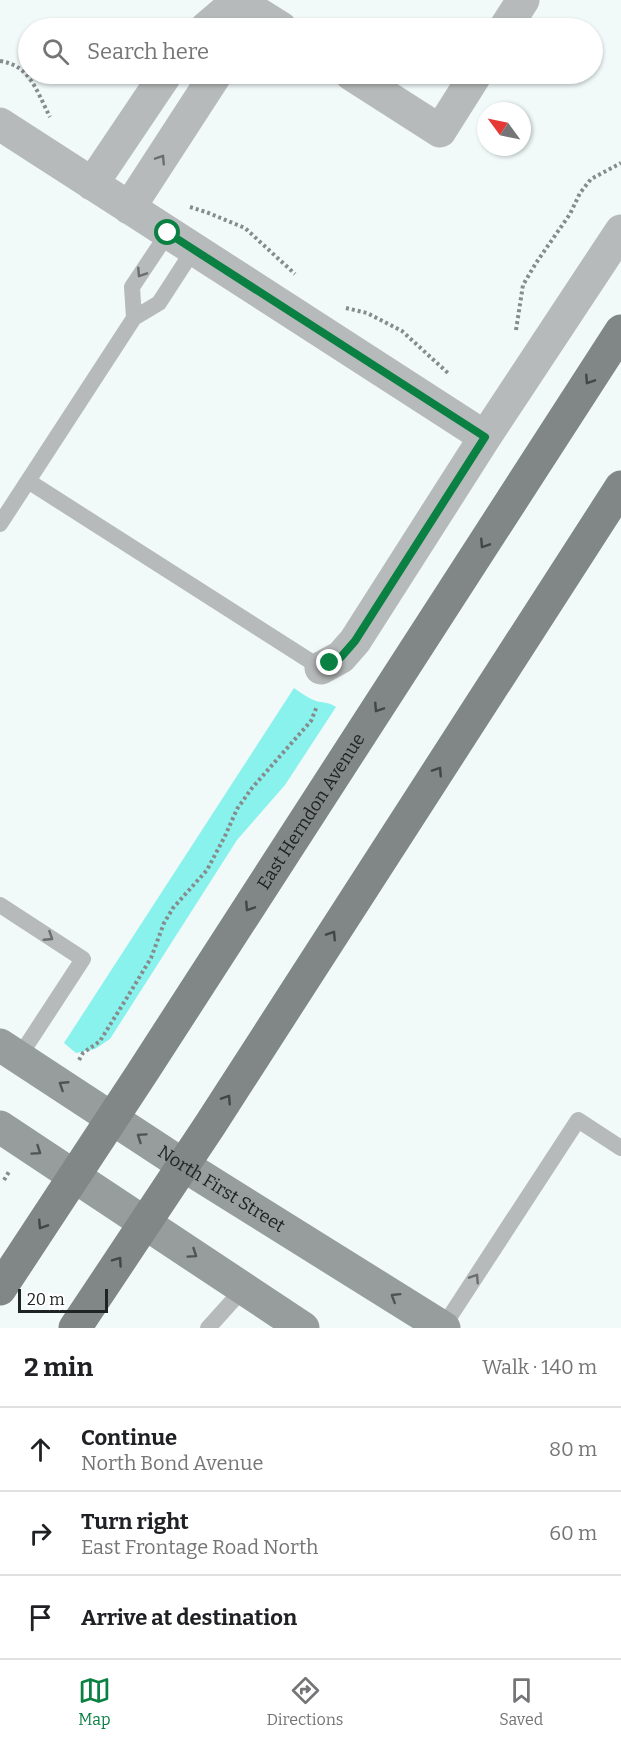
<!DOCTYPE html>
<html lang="en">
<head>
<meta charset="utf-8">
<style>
	body { margin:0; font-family:Bitter,serif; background:#f6f6f6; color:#202124 }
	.compass { position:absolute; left:477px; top:102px; width:54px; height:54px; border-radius:50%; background:#fff; box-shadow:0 2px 4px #0004; rotate:303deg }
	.scale { position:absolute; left:18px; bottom:15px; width:90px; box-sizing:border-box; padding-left:6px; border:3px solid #202323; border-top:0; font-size:16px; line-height:21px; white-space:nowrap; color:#202323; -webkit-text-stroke:4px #fff; paint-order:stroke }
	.stop { position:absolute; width:18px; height:18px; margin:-14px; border:4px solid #0b8043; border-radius:50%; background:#fff }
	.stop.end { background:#0b8043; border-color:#fff; box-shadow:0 2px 6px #0008 }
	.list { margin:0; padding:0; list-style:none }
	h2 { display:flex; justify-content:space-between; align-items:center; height:78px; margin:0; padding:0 24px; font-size:26px }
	h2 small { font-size:20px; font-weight:400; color:#757577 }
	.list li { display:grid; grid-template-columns:39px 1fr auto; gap:18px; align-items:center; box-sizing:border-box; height:84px; padding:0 24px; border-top:2px solid #e0e0e0 }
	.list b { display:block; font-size:22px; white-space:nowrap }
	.list p { margin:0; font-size:20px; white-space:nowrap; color:#757577 }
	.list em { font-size:20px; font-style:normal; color:#757577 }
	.icon { flex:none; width:33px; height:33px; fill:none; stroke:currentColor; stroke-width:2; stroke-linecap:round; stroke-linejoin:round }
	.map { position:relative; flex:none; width:621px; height:1328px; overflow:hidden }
	.search { position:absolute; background:#fff; box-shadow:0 2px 4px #0004; left:18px; right:18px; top:18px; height:66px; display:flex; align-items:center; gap:15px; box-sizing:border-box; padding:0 21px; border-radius:33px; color:#757577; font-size:22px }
	.sheet { height:330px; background:#fff }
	nav { display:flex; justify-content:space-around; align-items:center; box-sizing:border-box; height:84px; border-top:2px solid #e0e0e0; background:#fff; font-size:16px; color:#757577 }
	nav a { display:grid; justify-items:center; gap:3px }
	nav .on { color:#0b8043 }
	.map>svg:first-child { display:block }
</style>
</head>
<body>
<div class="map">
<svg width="621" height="1328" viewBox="0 0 621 1328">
	<rect width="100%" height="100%" fill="#f1f9f9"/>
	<path fill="#89f2ed" d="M 294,688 C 301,693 308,698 316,701 C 324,703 329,702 336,707 L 285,785 L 237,840 L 110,1039 L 95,1049 L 76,1053 L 64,1043 Z"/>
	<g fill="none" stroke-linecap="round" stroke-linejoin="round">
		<path stroke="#868c8c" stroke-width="4" stroke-dasharray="3 3" stroke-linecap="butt" d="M 0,61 C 30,65 37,92 50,117
			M 190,207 L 206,212 L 245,228 L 295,274
			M 346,308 L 367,313 L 402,331 L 449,374
			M 516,330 L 523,285 L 536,263 L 570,214 L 580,193 L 591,179 L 621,163
			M 79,1060 L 83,1053 L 100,1041 L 128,996 L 151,958 L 164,923 L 173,908 L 207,870 L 225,836 L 237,809 L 252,788 L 311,721 L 317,706
			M 4,1180 L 10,1170"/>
		<path stroke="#b7baba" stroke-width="16" d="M 134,318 L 132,287 L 168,233
			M 28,481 L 321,668
			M 0,524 L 134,318 L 159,303 L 194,249
			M 0,905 L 83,959 L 19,1057
			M 443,1327 L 578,1120 L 621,1148
			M 208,1328 L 244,1288"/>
		<path stroke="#b7baba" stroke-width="33" d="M 236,0 L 281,28
			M 206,28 L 239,0
			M 505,28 L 523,0
			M 351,74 L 440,131 L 476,74
			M 0,124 L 485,437
			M 92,184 L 166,74
			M 129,208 L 216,74
			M 321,668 L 341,657 L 355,641 L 485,437 L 621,231"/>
		<g stroke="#979c9c" stroke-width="33">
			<path id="s1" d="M 0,1045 L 183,1165 L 444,1328"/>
			<path d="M 0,1127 L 303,1328"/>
		</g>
		<g stroke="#818786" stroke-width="33">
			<path id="s2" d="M 0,1289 L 142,1073 L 621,331"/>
			<path d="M 75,1328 L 210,1125 L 621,487"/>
		</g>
	</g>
	<defs><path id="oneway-chevron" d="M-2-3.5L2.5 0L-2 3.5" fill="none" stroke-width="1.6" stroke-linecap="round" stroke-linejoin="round" transform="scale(1.5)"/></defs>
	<g stroke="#6c6e6e">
		<use href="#oneway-chevron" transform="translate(161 159) rotate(-57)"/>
		<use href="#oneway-chevron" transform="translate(141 273) rotate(123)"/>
		<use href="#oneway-chevron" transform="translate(49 937) rotate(33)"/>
		<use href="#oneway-chevron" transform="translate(475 1278) rotate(-57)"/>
	</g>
	<g stroke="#424646">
		<use href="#oneway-chevron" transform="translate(589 380) rotate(123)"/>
		<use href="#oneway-chevron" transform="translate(484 544) rotate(123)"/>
		<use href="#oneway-chevron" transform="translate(378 708) rotate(123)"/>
		<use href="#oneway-chevron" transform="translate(438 771) rotate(-57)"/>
		<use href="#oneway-chevron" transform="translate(249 907) rotate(123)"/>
		<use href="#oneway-chevron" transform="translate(332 935) rotate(-57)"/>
		<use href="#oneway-chevron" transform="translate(227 1099) rotate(-57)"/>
		<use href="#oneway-chevron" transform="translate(42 1225) rotate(123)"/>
		<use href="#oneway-chevron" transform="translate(118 1261) rotate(-55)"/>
	</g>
	<g stroke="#505353">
		<use href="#oneway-chevron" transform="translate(63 1085) rotate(-147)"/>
		<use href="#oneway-chevron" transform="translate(141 1137) rotate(-146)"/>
		<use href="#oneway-chevron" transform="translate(37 1151) rotate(34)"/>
		<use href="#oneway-chevron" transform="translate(193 1254) rotate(34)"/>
		<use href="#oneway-chevron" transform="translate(395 1297) rotate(-148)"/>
	</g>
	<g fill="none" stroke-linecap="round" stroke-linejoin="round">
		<path stroke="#0b8043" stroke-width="8" d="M 168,233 L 485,437 L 355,641 L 341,657 L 330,663"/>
	</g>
	<g text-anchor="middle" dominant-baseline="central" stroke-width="4.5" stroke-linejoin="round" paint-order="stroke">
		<g font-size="18" fill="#202323" stroke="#fff">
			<text stroke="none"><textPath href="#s2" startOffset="570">East Herndon Avenue</textPath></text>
			<text stroke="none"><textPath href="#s1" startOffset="264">North First Street</textPath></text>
		</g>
	</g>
</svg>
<svg class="compass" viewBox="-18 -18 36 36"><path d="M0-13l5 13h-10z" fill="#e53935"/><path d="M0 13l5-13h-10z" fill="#757577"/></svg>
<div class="scale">20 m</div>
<div class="stop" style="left:168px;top:233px"></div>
<div class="stop end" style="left:330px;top:663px"></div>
<div class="search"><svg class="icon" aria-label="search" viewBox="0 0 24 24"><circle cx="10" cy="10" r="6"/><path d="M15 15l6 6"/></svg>Search here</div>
</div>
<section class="sheet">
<h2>2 min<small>Walk · 140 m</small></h2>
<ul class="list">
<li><svg class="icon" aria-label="ahead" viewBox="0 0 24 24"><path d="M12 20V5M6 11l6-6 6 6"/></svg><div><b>Continue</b><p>North Bond Avenue</p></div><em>80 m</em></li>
<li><svg class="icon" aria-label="right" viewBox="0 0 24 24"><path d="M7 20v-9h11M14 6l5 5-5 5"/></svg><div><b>Turn right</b><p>East Frontage Road North</p></div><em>60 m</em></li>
<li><svg class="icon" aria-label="arrive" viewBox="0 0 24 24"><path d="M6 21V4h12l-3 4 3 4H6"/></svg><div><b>Arrive at destination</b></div></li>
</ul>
</section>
<nav>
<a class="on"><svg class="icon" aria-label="map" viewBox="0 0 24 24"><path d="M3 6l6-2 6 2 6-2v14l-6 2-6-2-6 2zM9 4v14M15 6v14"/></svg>Map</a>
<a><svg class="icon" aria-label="directions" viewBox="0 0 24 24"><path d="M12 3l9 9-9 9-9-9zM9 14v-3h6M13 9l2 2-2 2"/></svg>Directions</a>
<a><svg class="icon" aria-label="saved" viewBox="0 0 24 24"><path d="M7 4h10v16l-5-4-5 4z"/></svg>Saved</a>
</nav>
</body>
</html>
